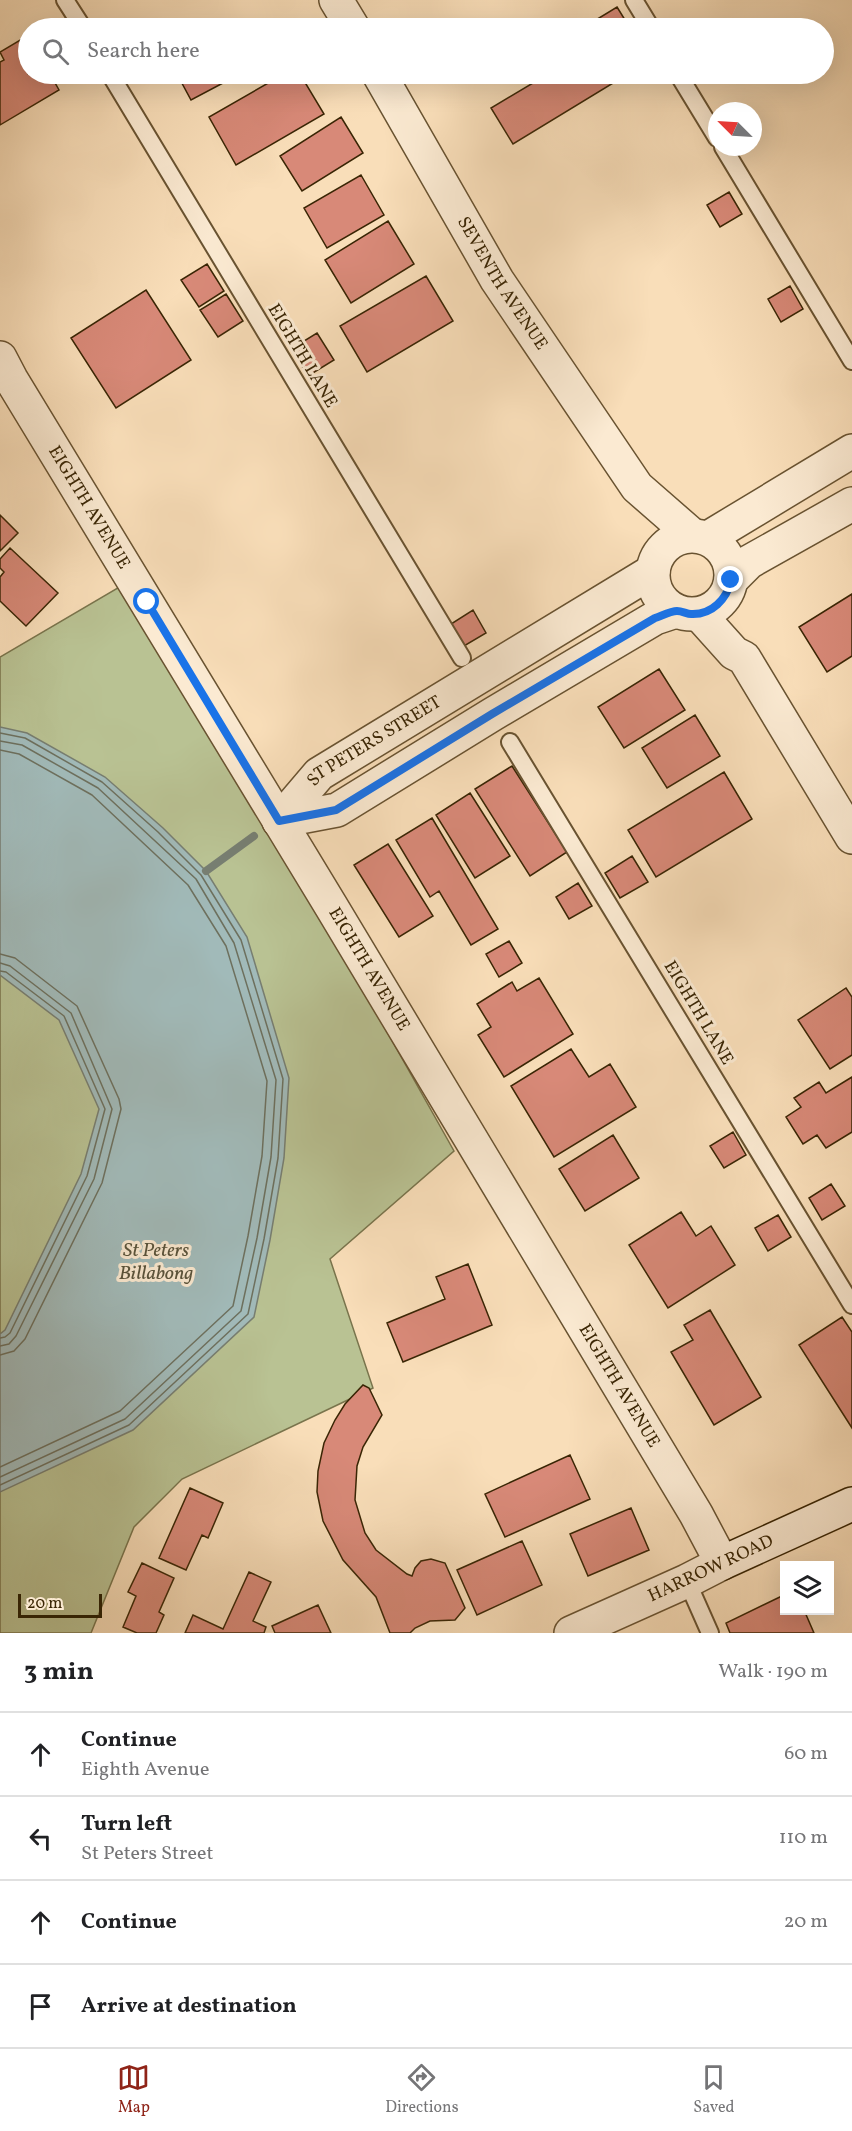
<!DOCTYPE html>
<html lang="en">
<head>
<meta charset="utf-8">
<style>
	body { margin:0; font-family:Vollkorn,serif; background:#f6f6f6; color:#202124 }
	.controls { position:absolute; right:18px; bottom:18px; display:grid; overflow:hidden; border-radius:0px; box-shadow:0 6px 24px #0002 }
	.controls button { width:54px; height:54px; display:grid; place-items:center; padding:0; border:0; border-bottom:2px solid #e0e0e0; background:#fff; color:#202124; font:30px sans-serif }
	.compass { position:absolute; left:708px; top:102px; width:54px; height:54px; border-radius:50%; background:#fff; box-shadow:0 6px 24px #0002; rotate:294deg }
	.scale { position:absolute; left:18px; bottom:15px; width:84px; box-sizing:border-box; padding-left:6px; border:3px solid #392504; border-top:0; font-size:16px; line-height:21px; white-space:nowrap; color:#392504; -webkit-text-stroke:4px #fbead2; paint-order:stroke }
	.stop { position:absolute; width:18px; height:18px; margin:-14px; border:4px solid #1a73e8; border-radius:50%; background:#fff }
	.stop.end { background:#1a73e8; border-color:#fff; box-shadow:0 2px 6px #0008 }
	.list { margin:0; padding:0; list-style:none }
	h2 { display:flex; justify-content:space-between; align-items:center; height:78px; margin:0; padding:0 24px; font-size:26px }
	h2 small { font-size:20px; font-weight:400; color:#757577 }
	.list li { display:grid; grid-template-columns:39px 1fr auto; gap:18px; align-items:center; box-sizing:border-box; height:84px; padding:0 24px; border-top:2px solid #e0e0e0 }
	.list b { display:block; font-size:22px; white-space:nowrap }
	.list p { margin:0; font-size:20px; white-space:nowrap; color:#757577 }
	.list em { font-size:20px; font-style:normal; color:#757577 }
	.icon { flex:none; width:33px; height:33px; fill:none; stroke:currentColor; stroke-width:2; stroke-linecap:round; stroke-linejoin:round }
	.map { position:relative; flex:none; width:852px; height:1633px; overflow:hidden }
	.search { position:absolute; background:#fff; box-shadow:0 6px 24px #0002; left:18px; right:18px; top:18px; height:66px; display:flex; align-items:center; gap:15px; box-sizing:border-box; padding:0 21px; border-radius:33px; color:#757577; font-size:22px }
	.sheet { height:414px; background:#fff }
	nav { display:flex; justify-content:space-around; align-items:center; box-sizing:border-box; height:84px; border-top:2px solid #e0e0e0; background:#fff; font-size:16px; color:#757577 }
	nav a { display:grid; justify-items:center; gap:3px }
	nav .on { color:#8f2418 }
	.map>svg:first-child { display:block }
</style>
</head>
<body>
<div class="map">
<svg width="852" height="1633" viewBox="0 0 852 1633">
	<rect width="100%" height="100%" fill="#f9deb9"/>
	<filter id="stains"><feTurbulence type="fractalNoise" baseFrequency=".00333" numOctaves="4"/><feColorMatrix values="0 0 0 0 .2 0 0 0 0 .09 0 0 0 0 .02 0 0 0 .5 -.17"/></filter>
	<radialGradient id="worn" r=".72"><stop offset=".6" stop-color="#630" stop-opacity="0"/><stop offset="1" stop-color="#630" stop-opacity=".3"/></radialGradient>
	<path fill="#b9c293" stroke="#79744c" stroke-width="1.5" d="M 133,579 L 454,1151 L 330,1259 L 373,1388 L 182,1479 L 134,1527 L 91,1633 L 0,1633 L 0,657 Z"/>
	<path fill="#a1bab9" stroke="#777e71" stroke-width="1.5" d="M 0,727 L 27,733 L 105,777 L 163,828 L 206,871 L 247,937 L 289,1078 L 284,1158 L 270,1240 L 254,1317 L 133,1430 L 0,1492 L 0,1334 L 5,1330 L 81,1174 L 99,1109 L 59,1020 L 0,975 Z"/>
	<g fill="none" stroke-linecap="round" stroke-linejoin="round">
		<path stroke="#6d705e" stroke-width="1.5" d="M 0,733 L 25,738 L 102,782 L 158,832 L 201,875 L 241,940 L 283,1079 L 278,1158 L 264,1239 L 248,1314 L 129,1425 L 0,1485
			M 0,741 L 22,745 L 98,788 L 196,879 L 234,943 L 276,1080 L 271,1157 L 257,1238 L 241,1311 L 125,1419 L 0,1477
			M 0,750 L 19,754 L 92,795 L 188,885 L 226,946 L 267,1081 L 262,1156 L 248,1236 L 233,1306 L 120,1411 L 0,1467
			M 0,954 L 15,958 L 77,1006 L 119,1099 L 121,1109 L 102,1183 L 25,1339 L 14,1351 L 0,1355
			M 0,963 L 10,966 L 71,1013 L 112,1109 L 94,1179 L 16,1336 L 9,1344 L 0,1346
			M 0,971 L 6,972 L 64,1016 L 105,1109 L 87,1176 L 10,1333 L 5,1337 L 0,1338"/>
		<path stroke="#777e71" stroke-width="8" d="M 206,871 L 254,836"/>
	</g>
	<path fill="#d88978" stroke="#392504" stroke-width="1.5" d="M 617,7 L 630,28 L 588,28 L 586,26 Z
		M 27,36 L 28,74 L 50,74 L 59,90 L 0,125 L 0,62 L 4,60 L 0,52 Z
		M 177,74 L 240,74 L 191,100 Z
		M 284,74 L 300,74 L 324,114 L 236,165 L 209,117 Z
		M 548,74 L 628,74 L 513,144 L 491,108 Z
		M 341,117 L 363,153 L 302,191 L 280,156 Z
		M 361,175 L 384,215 L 327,248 L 304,208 Z
		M 729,192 L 742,214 L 720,227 L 707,205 Z
		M 388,221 L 414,264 L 351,303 L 325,260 Z
		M 207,264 L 224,291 L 199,307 L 181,280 Z
		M 426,276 L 453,321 L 367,372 L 340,326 Z
		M 790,286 L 803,309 L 781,322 L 768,299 Z
		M 146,290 L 191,360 L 116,408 L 71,338 Z
		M 226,294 L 243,321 L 218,337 L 200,310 Z
		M 317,333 L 334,360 L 308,376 L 291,349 Z
		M 0,515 L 18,533 L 0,551 Z
		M 10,548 L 58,593 L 26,626 L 0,601 L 0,577 L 4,572 L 0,568 L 0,559 Z
		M 852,594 L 852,656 L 827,672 L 799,627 Z
		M 473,610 L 486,633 L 464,646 L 451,624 Z
		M 659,669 L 685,710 L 624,748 L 598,707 Z
		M 695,715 L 720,756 L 667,788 L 642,748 Z
		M 512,766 L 567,852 L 530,876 L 475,789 Z
		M 724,772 L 752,819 L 656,877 L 628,830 Z
		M 470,793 L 510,856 L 475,878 L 436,815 Z
		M 432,818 L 498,929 L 471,945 L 439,891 L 430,897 L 396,840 Z
		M 388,844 L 433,916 L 399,937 L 354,865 Z
		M 632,856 L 648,882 L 620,898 L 605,873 Z
		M 578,883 L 592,906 L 569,919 L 556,897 Z
		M 509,941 L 522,963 L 499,977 L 486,954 Z
		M 539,978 L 573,1034 L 504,1077 L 478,1035 L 491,1027 L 477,1004 L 512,982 L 517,991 Z
		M 846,988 L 852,997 L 852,1055 L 830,1069 L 798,1020 Z
		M 571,1049 L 589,1077 L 610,1064 L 636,1107 L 554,1157 L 511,1086 Z
		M 852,1077 L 852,1132 L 826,1148 L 817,1135 L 803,1144 L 786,1117 L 801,1107 L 794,1098 L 819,1082 L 826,1093 Z
		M 733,1132 L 746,1155 L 724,1168 L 710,1146 Z
		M 613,1135 L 639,1178 L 585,1211 L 559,1169 Z
		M 831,1184 L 845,1206 L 822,1220 L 809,1198 Z
		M 681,1212 L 696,1236 L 711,1226 L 735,1265 L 668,1308 L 629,1245 Z
		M 778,1215 L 791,1237 L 768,1251 L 755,1228 Z
		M 468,1264 L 492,1325 L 403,1362 L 387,1323 L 445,1299 L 436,1277 Z
		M 710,1310 L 761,1397 L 714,1425 L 671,1352 L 693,1340 L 684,1325 Z
		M 842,1317 L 852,1332 L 852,1428 L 799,1345 Z
		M 363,1385 L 369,1388 L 382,1415 L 363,1447 L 357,1466 L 355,1500 L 365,1533 L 376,1550 L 407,1574 L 412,1576 L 415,1568 L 421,1561 L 431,1559 L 445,1563 L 465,1608 L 455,1620 L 430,1621 L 415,1628 L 410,1633 L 390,1633 L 376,1597 L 343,1560 L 323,1521 L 317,1492 L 318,1471 L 324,1443 L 335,1420 L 345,1404 Z
		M 570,1455 L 590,1499 L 505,1537 L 485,1494 Z
		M 190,1488 L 223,1503 L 208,1538 L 202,1535 L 186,1570 L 159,1558 Z
		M 631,1508 L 649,1550 L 588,1576 L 570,1534 Z
		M 522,1541 L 542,1585 L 477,1615 L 457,1570 Z
		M 142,1563 L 174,1578 L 159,1612 L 164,1615 L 156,1633 L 137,1633 L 123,1627 L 136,1596 L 128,1592 Z
		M 249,1572 L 271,1582 L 253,1621 L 266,1627 L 264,1633 L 185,1633 L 193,1615 L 223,1629 Z
		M 784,1595 L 784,1610 L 804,1610 L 814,1633 L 730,1633 L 726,1623 Z
		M 318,1605 L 331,1633 L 275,1633 L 272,1626 Z"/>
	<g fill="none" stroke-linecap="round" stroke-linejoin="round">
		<defs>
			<path id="lane" d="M 65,0 L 83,28
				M 634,0 L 651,28
				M 110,74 L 462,658
				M 678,74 L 717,138
				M 723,147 L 852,361
				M 510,742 L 852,1305
				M 687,1581 L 710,1633"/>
			<g id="street">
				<path d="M 336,0 L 353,28"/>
				<path id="s1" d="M 379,74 L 497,280 L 637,487 L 692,535"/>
				<path id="s2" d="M 0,358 L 11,379 L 331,906 L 696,1514 L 722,1563 L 687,1581 L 571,1633"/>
				<circle cx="692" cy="575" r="39"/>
				<path d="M 708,538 L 852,451"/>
				<path d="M 731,580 L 749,562 L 852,504"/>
				<path d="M 699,614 L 734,653 L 744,658 L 852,837"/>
				<path d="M 279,821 L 337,810 L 493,714 L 655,618 L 676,611"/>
				<path id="s3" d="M 279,821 L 319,774 L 653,571"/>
			</g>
			<path id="secondary" d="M 722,1563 L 852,1504"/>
		</defs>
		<use href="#lane" stroke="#695331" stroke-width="20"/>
		<use href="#street" stroke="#695331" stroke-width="36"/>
		<use href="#secondary" stroke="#392504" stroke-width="36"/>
		<use href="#lane" stroke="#fbead2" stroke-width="16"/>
		<use href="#street" stroke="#fbead2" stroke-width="33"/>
		<use href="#secondary" stroke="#fbead2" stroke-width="33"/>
	</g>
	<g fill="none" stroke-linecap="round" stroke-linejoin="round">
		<path stroke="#1a73e8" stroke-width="8" d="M 147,602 L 279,821 L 336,810 L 492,714 L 655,618 C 661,616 671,611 677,611 C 682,611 687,614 691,614 C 712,615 727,599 731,580"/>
	</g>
	<g text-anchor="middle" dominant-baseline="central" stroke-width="6" stroke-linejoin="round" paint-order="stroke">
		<g font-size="18" fill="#392504" stroke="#fbead2">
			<text stroke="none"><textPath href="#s1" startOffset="243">SEVENTH AVENUE</textPath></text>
			<text transform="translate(302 356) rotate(59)">EIGHTH LANE</text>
			<text stroke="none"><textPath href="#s2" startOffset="174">EIGHTH AVENUE</textPath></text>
			<text stroke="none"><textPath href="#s3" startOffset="126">ST PETERS STREET</textPath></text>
			<text stroke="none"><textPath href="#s2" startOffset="714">EIGHTH AVENUE</textPath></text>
			<text transform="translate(698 1013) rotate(59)">EIGHTH LANE</text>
			<text stroke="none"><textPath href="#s2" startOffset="1200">EIGHTH AVENUE</textPath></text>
			<text transform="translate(711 1569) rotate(-25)">HARROW ROAD</text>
		</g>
		<g font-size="20" font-style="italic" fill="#58523a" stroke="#fbead2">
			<text x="156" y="1251">St Peters<tspan x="156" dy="23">Billabong</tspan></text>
		</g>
	</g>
	<rect width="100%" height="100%" filter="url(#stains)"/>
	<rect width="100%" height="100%" fill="url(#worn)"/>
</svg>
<div class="controls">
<button><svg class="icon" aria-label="layers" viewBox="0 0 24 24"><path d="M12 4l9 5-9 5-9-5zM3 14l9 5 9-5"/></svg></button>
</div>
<svg class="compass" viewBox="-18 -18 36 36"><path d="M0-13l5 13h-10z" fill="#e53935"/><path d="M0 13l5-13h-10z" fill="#757577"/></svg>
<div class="scale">20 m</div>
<div class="stop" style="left:147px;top:602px"></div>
<div class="stop end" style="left:731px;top:580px"></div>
<div class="search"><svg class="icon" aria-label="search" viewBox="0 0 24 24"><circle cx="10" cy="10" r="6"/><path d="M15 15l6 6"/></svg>Search here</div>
</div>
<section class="sheet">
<h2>3 min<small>Walk · 190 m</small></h2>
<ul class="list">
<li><svg class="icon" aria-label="ahead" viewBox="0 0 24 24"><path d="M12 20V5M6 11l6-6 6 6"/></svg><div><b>Continue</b><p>Eighth Avenue</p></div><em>60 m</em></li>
<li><svg class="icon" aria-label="left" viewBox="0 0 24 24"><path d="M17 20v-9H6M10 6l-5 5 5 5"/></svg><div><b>Turn left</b><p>St Peters Street</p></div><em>110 m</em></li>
<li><svg class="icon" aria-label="ahead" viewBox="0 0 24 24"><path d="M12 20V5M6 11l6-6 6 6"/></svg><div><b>Continue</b></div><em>20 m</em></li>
<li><svg class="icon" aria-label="arrive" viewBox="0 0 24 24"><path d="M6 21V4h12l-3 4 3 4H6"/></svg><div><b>Arrive at destination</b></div></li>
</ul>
</section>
<nav>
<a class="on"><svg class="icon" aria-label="map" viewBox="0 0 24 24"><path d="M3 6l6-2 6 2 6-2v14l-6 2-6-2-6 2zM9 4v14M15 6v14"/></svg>Map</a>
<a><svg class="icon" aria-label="directions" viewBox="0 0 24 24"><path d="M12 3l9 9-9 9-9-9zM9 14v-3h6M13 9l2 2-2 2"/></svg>Directions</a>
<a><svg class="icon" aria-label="saved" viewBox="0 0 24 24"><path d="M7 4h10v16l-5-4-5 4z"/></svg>Saved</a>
</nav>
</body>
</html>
